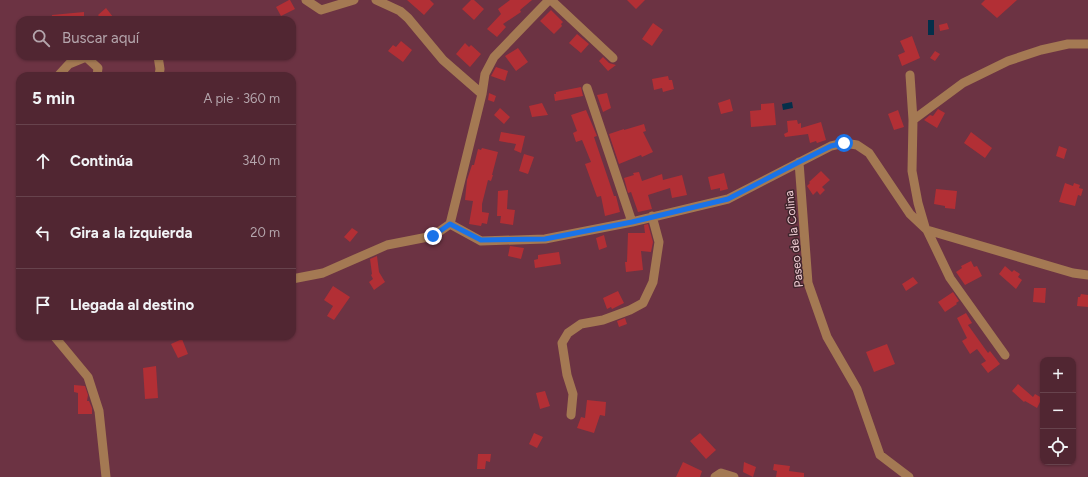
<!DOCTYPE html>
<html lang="es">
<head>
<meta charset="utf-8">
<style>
	body { margin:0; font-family:Figtree,sans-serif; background:#5b323e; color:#f1f3f6 }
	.controls { position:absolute; right:12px; bottom:12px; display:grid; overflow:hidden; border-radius:8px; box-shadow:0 1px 3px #0004 }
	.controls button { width:36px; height:36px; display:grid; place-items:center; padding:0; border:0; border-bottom:1px solid #67434d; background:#512632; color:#f1f3f6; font:20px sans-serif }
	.stop { position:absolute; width:12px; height:12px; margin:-9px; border:3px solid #1a73e8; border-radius:50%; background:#fff }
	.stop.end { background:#1a73e8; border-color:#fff; box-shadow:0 1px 4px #0008 }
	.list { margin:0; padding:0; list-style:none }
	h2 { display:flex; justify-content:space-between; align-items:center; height:52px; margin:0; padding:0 16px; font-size:17px }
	h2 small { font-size:13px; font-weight:400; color:#b4a5ac }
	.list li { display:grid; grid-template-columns:26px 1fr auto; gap:12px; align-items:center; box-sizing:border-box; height:72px; padding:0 16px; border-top:1px solid #67434d }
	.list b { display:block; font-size:15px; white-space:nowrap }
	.list em { font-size:13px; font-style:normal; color:#b4a5ac }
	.icon { flex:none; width:22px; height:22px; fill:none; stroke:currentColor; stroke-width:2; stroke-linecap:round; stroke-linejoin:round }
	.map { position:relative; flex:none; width:1088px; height:477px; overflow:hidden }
	.search { position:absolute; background:#512632; box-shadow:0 1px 3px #0004; left:16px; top:16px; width:280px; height:44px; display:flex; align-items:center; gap:10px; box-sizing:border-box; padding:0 14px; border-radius:12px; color:#b4a5ac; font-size:15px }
	.panel { position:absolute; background:#512632; box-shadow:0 1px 3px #0004; left:16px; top:72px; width:280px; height:268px; border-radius:12px }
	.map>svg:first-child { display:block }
</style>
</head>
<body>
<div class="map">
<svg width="1088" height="477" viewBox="0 0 1088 477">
	<rect width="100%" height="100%" fill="#6c3343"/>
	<path fill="#042f4a" d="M 928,20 L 934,20 L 934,35 L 928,35 Z
		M 792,102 L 793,108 L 783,110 L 782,104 Z"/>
	<path fill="#b22f35" d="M 289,0 L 290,0 L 295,9 L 281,16 L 276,7 Z
		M 407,0 L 430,0 L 434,4 L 424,15 Z
		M 471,0 L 474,0 L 484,9 L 474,20 L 462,9 Z
		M 510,0 L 532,0 L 520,10 L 521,12 L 503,24 L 506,27 L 497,37 L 487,29 L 501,14 L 498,9 Z
		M 627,0 L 645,0 L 636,9 Z
		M 985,0 L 1017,0 L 997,18 L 981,4 Z
		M 106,8 L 113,17 L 108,20 L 102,20 L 98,15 Z
		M 551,10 L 563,22 L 561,24 L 562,26 L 554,34 L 540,21 Z
		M 84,12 L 84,20 L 52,20 L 52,15 Z
		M 653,23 L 663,30 L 652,46 L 642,39 Z
		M 947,23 L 949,29 L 940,31 L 939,25 Z
		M 577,34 L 589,44 L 581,53 L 569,43 Z
		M 912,36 L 920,58 L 902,66 L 898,55 L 905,52 L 900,41 Z
		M 401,41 L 412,50 L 403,62 L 388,51 L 393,45 L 396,47 Z
		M 465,43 L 469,47 L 471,45 L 481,54 L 470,67 L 456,54 Z
		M 518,48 L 528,62 L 516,71 L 505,56 Z
		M 935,51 L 940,54 L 935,61 L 930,58 Z
		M 603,57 L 609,63 L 616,65 L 608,71 L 599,61 Z
		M 496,67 L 508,71 L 505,81 L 491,76 Z
		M 668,76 L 669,80 L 672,80 L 674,89 L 663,92 L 662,88 L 654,90 L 652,79 Z
		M 581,87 L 583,96 L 555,101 L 554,94 L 556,94 L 556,92 Z
		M 489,93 L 496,96 L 494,102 L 488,100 Z
		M 607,93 L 611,108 L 603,112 L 597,95 Z
		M 730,99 L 733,111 L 721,114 L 718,103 Z
		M 542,103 L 548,115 L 532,117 L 529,106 Z
		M 774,103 L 776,125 L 751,127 L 750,111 L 761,110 L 761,104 Z
		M 500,108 L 510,117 L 504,124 L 494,115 Z
		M 938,109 L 945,113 L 937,128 L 924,120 L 930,115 L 933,116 Z
		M 586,110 L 597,136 L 594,137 L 614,196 L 616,196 L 620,212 L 605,216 L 601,196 L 597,197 L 585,164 L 591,162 L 582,140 L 576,142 L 573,133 L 577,131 L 571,115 Z
		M 898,110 L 904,127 L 894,130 L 888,114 Z
		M 797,120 L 798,124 L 801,123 L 801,128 L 821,122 L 826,140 L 817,143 L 816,141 L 810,143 L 808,134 L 785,137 L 784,134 L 788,132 L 787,121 Z
		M 644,124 L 646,131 L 643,132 L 653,152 L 642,157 L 641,155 L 619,164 L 609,134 L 624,129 L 624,130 Z
		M 501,132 L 525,136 L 521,153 L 514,150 L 516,144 L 499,141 Z
		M 971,132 L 992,148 L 985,158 L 964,143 Z
		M 1059,146 L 1067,149 L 1064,159 L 1056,156 Z
		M 482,148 L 498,152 L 492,175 L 493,175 L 491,181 L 488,180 L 482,204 L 482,212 L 489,213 L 487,224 L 482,223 L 481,226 L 469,224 L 473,201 L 465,200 L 467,180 L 472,165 L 474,165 L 478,149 L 481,150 Z
		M 524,154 L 534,157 L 528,174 L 519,171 Z
		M 821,171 L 830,180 L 822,187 L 825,190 L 820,195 L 817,191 L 813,195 L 807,186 L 810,183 L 809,182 Z
		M 639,172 L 642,181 L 662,174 L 663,180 L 682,175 L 687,195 L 672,198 L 670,188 L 648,195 L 652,209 L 638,212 L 631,192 L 628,193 L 624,178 L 634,175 L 633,173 Z
		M 724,173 L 728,189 L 720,191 L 720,188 L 711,190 L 708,177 Z
		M 1065,183 L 1073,186 L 1074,183 L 1080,185 L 1079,188 L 1083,189 L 1081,196 L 1078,195 L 1075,206 L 1059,202 Z
		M 936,189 L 957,191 L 955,209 L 945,208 L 945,206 L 934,204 Z
		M 508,190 L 507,209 L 515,210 L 513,225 L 500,223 L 501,216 L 497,216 L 498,191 Z
		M 648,224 L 653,242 L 651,252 L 641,251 L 643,270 L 626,272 L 625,262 L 627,262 L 628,233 L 645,233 L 644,225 Z
		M 352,228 L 358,232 L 350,242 L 344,237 Z
		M 604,235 L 607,247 L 599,250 L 596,238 Z
		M 510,246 L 524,248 L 521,259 L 508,256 Z
		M 559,252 L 561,264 L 535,268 L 534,260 L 538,259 L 538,255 Z
		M 377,256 L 379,272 L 385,282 L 374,290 L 369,282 L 373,279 L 371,275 L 372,274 L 370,259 Z
		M 971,261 L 974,267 L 977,266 L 982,276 L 965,285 L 956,272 L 962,268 L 961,266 Z
		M 1005,266 L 1012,272 L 1014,270 L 1020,274 L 1018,277 L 1022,280 L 1016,289 L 999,274 Z
		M 913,277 L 918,283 L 906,291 L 902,284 Z
		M 333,286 L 350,297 L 334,320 L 327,316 L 333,306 L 324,300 Z
		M 1034,288 L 1046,288 L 1045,303 L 1033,302 Z
		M 618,291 L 624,303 L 612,309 L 611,307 L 607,309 L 603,298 Z
		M 953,292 L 959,301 L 956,303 L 957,304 L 945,312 L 938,302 Z
		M 1081,294 L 1088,295 L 1088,307 L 1077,306 L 1078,297 L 1080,297 Z
		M 966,313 L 972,323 L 968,325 L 988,353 L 990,351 L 1000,364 L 988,373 L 981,364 L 986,361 L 977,349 L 970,354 L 962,341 L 967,338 L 957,318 Z
		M 625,318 L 627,324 L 619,327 L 617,321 Z
		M 182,339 L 188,354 L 178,358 L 171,344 Z
		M 887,344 L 895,364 L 874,372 L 866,352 Z
		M 156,366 L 158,398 L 145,399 L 143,368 Z
		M 1018,384 L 1033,397 L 1035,394 L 1042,398 L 1037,408 L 1025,401 L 1024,402 L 1012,391 Z
		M 74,385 L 85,386 L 88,395 L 87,401 L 89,401 L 92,408 L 92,414 L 78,414 L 78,393 L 74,392 Z
		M 545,391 L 550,406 L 540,409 L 536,393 Z
		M 587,400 L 606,402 L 605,416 L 600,415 L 594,433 L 577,428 L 581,417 L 585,418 Z
		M 534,433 L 543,437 L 537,448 L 529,444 Z
		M 700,433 L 716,450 L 706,459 L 690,441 Z
		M 478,454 L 491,454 L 490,462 L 486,461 L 485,469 L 477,469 Z
		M 683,462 L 702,471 L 700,477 L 676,477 Z
		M 744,462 L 756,467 L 753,477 L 743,472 Z
		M 774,464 L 790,466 L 789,471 L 804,473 L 804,477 L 776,477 L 777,471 L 773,470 Z"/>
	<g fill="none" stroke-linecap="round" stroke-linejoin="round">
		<path stroke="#a47953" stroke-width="9" d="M 306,0 L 321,10 L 354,0
			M 376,0 L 400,11 L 408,18 L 443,60 L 482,94
			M 551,0 L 613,58
			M 158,56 L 160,69 L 159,76
			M 910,75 L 913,120 L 912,171 L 918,203 L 925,227
			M 58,76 L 69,64 L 86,57 L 98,68 L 97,76
			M 587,88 L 632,222
			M 913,120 L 963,83 L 1008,61 L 1041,50 L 1068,44 L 1088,44
			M 799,162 L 808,283 L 827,337 L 857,389 L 880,455 L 909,477
			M 450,224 L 481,241 L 545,239 L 632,222 L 728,199 L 831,146 L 844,143 L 857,145 L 869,153 L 910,214 L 927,230 L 950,278 L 1005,355
			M 927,230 L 1073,273 L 1088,275
			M 292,279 L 323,273 L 387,245 L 433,236 L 450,224 L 482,94 L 485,74 L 494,57 L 549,0
			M 54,336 L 88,377 L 99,411 L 106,477
			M 571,415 L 573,394 L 567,375 L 562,343 L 568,333 L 581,324 L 603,320 L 630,310 L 643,303 L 653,282 L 659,242 L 652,216
			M 715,477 L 721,473 L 734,477"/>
	</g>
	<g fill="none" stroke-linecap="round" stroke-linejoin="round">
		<path stroke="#1a73e8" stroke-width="5" d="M 433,236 L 450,224 L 481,240 L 545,239 L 632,222 L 728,199 L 799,162 L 831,146 L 844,143"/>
	</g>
	<g text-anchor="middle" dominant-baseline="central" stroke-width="3" stroke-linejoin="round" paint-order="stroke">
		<g font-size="12" fill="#f4d0d8" stroke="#3f252c">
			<text transform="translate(794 239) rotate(-96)">Paseo de la Colina</text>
		</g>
	</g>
</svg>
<div class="controls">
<button>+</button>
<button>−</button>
<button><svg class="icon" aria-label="locate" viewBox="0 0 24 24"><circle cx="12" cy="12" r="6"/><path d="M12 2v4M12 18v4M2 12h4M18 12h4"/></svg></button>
</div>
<div class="stop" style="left:844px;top:143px"></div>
<div class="stop end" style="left:433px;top:236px"></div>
<div class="search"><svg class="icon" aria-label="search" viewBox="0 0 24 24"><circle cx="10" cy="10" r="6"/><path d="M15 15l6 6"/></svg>Buscar aquí</div>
<section class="panel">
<h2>5 min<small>A pie · 360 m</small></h2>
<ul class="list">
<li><svg class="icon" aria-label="ahead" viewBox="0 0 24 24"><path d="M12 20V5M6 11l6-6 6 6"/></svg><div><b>Continúa</b></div><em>340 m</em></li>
<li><svg class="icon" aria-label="left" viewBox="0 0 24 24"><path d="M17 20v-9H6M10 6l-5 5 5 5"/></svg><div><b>Gira a la izquierda</b></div><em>20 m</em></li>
<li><svg class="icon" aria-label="arrive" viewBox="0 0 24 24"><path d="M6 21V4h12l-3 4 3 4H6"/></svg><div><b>Llegada al destino</b></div></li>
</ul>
</section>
</div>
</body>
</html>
